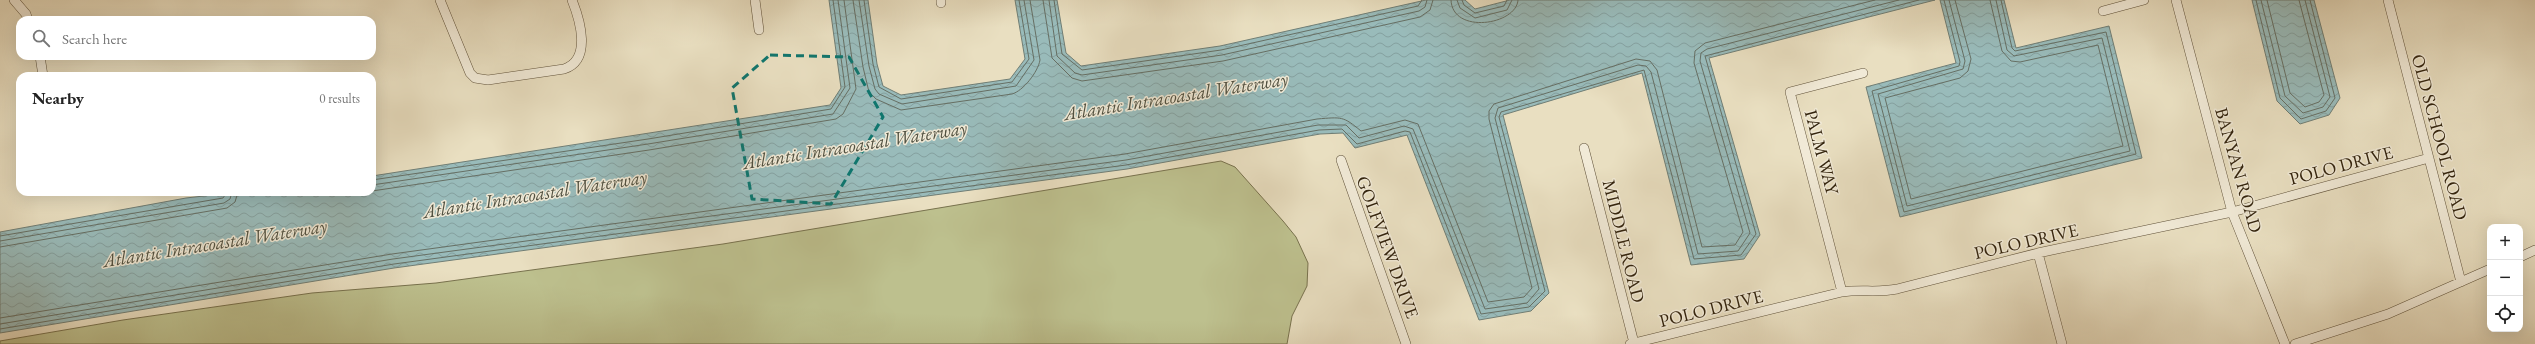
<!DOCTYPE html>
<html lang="en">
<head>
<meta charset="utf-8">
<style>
	body { margin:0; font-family:"EB Garamond",serif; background:#f2f2f2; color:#222 }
	.controls { position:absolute; right:12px; bottom:12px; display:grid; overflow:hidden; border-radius:8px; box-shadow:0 4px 16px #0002 }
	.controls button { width:36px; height:36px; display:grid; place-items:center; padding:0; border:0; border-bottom:1px solid #e0e0e0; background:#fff; color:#222; font:20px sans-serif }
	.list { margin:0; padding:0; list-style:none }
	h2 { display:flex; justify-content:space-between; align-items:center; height:52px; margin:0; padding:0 16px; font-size:17px }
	h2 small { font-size:13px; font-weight:400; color:#767676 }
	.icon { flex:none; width:22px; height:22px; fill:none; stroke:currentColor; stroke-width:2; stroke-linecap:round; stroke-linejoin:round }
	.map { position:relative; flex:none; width:2535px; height:344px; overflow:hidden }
	.search { position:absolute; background:#fff; box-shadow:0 4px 16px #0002; left:16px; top:16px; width:360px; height:44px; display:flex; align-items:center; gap:10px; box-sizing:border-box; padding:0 14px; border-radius:12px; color:#767676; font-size:15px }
	.panel { position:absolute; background:#fff; box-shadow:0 4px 16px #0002; left:16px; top:72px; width:360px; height:124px; border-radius:12px }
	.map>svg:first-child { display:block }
</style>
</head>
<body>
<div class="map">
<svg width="2535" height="344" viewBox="0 0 2535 344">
	<defs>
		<pattern id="water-waves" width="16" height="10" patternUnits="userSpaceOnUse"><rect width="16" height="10" fill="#99bbba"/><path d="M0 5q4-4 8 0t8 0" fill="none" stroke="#84a09f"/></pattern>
	</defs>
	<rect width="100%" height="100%" fill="#e9dfc1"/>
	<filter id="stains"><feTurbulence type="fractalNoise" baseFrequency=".005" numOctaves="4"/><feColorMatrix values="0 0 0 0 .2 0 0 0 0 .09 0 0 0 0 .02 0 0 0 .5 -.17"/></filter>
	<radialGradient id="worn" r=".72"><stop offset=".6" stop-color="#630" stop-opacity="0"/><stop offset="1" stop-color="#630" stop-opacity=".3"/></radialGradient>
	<path fill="#bdc08e" stroke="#78724e" d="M 1221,161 L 1235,167 L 1283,221 L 1296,237 L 1308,263 L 1307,286 L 1292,316 L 1287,344 L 0,344 L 0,341 L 123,320 L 312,293 L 436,283 L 723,244 Z"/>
	<path fill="url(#water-waves)" stroke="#707e75" d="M 829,0 L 868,0 L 877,64 L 883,86 L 901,95 L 1010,79 L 1025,59 L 1015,0 L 1057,0 L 1066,53 L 1081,66 L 1220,46 L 1426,0 L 1465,0 L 1475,9 L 1510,0 L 1935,0 L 1709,58 L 1760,235 L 1744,259 L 1691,265 L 1642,73 L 1503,115 L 1549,293 L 1531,311 L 1479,320 L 1407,135 L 1355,148 L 1343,133 L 1320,134 L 1127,169 L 394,268 L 0,333 L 0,232 L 186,198 L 239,192 L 372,192 L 372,176 L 830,105 L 841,88 Z
		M 1940,0 L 2004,0 L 2016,48 L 2109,26 L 2142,158 L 1900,217 L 1866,87 L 1956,63 Z
		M 2252,0 L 2314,0 L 2340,98 L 2329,115 L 2300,124 L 2277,101 Z"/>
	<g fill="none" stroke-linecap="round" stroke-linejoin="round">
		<path stroke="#666f64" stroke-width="1" d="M 853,0 L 863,67 L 869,92 L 876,99 L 901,110 L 1012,94 C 1023,91 1038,72 1040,60 L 1030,0
			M 859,0 L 869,66 L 875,89 L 879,94 L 902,104 L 1016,86 L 1034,60 L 1024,0
			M 864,0 L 873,64 L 879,87 L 901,99 L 1012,82 L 1029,59 L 1019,0
			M 1043,0 L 1052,58 L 1072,78 L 1082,81 L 1223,61 L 1420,17 L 1430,10 L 1433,0
			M 1049,0 L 1057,56 L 1075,73 L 1082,75 L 1222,55 L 1419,11 L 1425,7 L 1427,0
			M 1054,0 L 1062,54 L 1082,70 L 1221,50 L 1418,6 L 1422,0
			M 1451,0 C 1452,35 1517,25 1518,0
			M 1457,0 L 1460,8 L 1475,18 L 1507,10 L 1512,0
			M 1462,0 L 1464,5 L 1475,13 L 1504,6 L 1507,0
			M 1944,0 L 1960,62 L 1959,66 L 1872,91 L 1904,212 L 2136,154 L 2106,32 L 2015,51 L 2012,48 L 2001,0
			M 1949,0 L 1965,61 L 1963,69 L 1878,94 L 1907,206 L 2130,151 L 2102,38 L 2014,56 L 2007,50 L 1996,0
			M 1955,0 L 1971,59 L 1968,71 L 1960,78 L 1885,98 L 1911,199 L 2123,146 L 2098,45 L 2020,62 L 2011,61 L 2002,51 L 1990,0
			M 2256,0 L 2280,98 L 2301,119 L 2326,111 L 2335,98 L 2310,0
			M 2261,0 L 2285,96 L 2303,113 L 2323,107 L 2330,97 L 2305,0
			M 2267,0 L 2290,93 L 2305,107 L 2319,102 L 2324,95 L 2299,0
			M 372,180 L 648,139 L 831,109 L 845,87 L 833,0
			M 372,185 L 648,144 L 833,114 L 850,88 L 838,0
			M 372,191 L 649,150 L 836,119 L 843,114 L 856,89 L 844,0
			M 0,236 L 223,198 L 227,192
			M 0,241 L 224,203 L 230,199 L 232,192
			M 0,247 L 227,208 L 235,202 L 238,192
			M 0,318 L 392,254 L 1125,154 L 1317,119 C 1342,117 1343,116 1361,131 L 1405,120 L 1418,124 L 1488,302 L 1524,297 L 1532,288 L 1489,119 L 1489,111 L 1494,104 L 1636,59 L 1650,61 L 1657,70 L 1702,247 L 1735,245 L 1743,232 L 1694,63 L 1695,51 L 1705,43 L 1875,0
			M 0,324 L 393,259 L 1126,160 L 1318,125 L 1346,125 L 1359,138 L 1404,126 L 1413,129 L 1485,309 L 1527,303 L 1539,289 L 1495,118 L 1498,108 L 1638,65 L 1646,66 L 1651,72 L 1698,254 L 1738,251 L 1750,233 L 1700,61 L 1701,53 L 1707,49 L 1899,0
			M 0,329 L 394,264 L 1126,165 L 1319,130 L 1342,129 L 1357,144 L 1405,131 L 1410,132 L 1481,314 L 1529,307 L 1545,291 L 1499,117 L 1501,112 L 1644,70 L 1694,259 L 1741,255 L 1756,234 L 1705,56 L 1919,0"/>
		<defs>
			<path id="street" d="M 14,0 L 26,14 L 28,20
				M 440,0 L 470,73 L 475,78 L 488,80 L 564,69 C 592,60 580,20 572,0
				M 755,0 L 759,30
				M 941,0 L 941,3
				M 2176,0 L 2232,212 L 2285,344
				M 2388,0 L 2461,282
				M 2103,11 L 2144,0
				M 40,56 L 43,76
				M 1584,148 L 1634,343
				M 1341,160 L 1406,344
				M 2038,253 L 2062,344
				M 2520,257 L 2535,250
				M 1842,292 L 1790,92 L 1863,73
				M 1630,344 L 1842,292 C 1861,289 1878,293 1897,289 L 2038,253 L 2232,212 L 2429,158
				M 2295,344 L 2388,314 L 2490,269"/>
		</defs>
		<use href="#street" stroke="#60523a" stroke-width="10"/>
		<use href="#street" stroke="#f1ead7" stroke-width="9"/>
	</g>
	<path fill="none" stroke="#0f766e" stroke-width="3" stroke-dasharray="8 5" stroke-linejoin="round" d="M 770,55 L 849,57 L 883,117 L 831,204 L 752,199 L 732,88 Z"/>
	<g text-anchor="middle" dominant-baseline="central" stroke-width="3" stroke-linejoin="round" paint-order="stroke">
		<g font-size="18" fill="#32230d" stroke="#f1ead7">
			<text transform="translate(2440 137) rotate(75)">OLD SCHOOL ROAD</text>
			<text transform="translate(1822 152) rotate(75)">PALM WAY</text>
			<text transform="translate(2341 165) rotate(-15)">POLO DRIVE</text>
			<text transform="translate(2239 170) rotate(74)">BANYAN ROAD</text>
			<text transform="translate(1624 241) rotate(76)">MIDDLE ROAD</text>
			<text transform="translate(2026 241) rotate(-13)">POLO DRIVE</text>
			<text transform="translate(1388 247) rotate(70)">GOLFVIEW DRIVE</text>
			<text transform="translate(1711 308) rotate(-14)">POLO DRIVE</text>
		</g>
		<g font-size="19" font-style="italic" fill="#515141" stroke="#f1ead7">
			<text transform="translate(1176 96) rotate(-9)">Atlantic Intracoastal Waterway</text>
			<text transform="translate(855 145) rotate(-9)">Atlantic Intracoastal Waterway</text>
			<text transform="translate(535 194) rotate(-9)">Atlantic Intracoastal Waterway</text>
			<text transform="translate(215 243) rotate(-9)">Atlantic Intracoastal Waterway</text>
		</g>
	</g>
	<rect width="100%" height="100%" filter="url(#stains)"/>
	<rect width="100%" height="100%" fill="url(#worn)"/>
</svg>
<div class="controls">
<button>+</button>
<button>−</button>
<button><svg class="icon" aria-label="locate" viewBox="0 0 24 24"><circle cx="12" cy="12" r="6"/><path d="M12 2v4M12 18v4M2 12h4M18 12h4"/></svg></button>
</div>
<div class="search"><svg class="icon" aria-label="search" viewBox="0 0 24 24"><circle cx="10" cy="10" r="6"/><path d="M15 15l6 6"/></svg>Search here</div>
<section class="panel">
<h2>Nearby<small>0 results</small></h2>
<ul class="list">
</ul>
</section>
</div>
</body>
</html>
